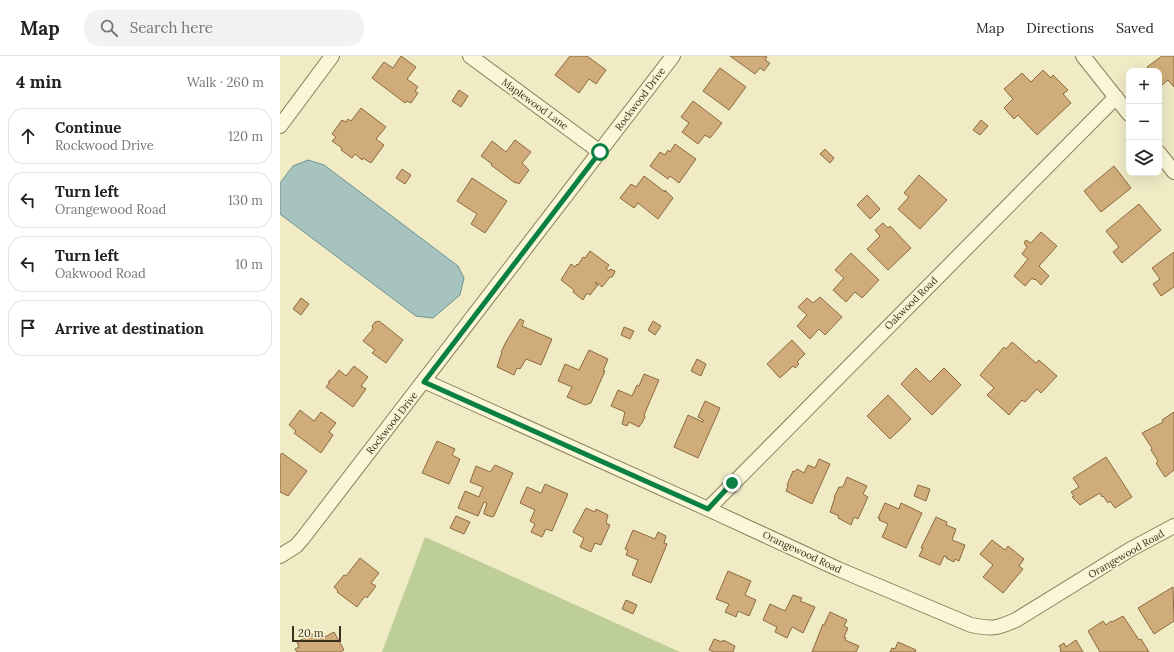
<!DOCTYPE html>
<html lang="en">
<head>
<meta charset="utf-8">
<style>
	body { margin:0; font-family:Lora,serif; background:#f2f2f2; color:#222 }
	.controls { position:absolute; right:12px; top:12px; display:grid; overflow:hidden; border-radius:8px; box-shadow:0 4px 16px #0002 }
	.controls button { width:36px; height:36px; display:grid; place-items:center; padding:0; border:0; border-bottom:1px solid #e0e0e0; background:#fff; color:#222; font:20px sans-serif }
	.scale { position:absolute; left:12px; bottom:10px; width:49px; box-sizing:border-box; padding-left:4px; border:2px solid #3b311e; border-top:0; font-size:11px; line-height:14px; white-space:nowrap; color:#3b311e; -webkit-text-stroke:3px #f7f3d5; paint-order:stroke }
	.stop { position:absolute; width:12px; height:12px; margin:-9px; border:3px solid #0b8043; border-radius:50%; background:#fff }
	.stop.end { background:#0b8043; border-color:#fff; box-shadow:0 1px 4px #0008 }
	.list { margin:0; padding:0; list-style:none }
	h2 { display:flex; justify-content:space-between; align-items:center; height:52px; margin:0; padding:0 16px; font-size:17px }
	h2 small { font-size:13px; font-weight:400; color:#767676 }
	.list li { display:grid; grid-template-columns:26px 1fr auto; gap:12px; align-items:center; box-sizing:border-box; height:56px; margin:0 8px 8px; padding:0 8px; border:1px solid #e0e0e0; border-radius:16px }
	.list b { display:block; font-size:15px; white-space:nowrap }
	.list p { margin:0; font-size:13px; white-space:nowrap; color:#767676 }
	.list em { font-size:13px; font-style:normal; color:#767676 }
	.icon { flex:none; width:22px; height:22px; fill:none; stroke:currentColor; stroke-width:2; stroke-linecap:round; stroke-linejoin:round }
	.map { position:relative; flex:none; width:894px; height:596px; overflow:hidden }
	header { display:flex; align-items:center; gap:24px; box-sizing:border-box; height:56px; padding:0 20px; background:#fff; border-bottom:1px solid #e0e0e0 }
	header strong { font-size:19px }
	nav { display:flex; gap:22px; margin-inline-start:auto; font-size:14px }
	.search { width:280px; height:36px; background:#f2f2f2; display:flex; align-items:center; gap:10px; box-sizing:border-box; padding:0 14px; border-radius:16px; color:#767676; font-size:15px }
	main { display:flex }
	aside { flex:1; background:#fff }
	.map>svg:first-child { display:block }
</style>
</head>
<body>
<header>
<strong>Map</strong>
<div class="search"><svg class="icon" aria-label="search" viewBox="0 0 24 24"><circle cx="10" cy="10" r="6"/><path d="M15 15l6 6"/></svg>Search here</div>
<nav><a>Map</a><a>Directions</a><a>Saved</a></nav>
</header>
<main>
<aside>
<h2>4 min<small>Walk · 260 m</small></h2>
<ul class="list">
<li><svg class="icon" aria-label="ahead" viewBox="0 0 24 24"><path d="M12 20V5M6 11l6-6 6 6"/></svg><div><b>Continue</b><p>Rockwood Drive</p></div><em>120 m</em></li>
<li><svg class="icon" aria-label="left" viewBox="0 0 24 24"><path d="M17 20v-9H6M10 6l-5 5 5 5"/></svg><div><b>Turn left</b><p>Orangewood Road</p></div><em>130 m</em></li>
<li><svg class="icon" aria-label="left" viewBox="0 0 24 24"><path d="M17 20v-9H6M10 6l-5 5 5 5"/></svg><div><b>Turn left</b><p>Oakwood Road</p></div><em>10 m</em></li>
<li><svg class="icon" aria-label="arrive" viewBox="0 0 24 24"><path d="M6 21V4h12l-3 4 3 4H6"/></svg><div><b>Arrive at destination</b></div></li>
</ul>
</aside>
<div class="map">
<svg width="894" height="596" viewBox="0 0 894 596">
	<rect width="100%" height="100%" fill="#f0ebc5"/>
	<path fill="#bece98" d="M 145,481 L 400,596 L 102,596 Z"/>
	<path fill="#a7c3c0" stroke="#6d928f" d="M 28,104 L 44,109 L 178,210 L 184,222 L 180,239 L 153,262 L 136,260 L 0,158 L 0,127 L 13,110 Z"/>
	<path fill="#cfac79" stroke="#8b6b3f" d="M 121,0 L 136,11 L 127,23 L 138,31 L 135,35 L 138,37 L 131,47 L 127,45 L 125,47 L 92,22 L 104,6 L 113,12 Z
		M 290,0 L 307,0 L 326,14 L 316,28 L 309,23 L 299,37 L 275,19 Z
		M 450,0 L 485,0 L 487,1 L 485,4 L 490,7 L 484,15 L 480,12 L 475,18 Z
		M 882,0 L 894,0 L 894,31 L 888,24 L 882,29 L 879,26 L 879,15 L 870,15 L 867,11 Z
		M 440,12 L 466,31 L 449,54 L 423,35 Z
		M 763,14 L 771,22 L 773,19 L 788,34 L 783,38 L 791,47 L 757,79 L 738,59 L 734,63 L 724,52 L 733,43 L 724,33 L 742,17 L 751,26 Z
		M 179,34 L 188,40 L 181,51 L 172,45 Z
		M 413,45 L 442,67 L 430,82 L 425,79 L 418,88 L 402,76 L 409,67 L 401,61 Z
		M 81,52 L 106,71 L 96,83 L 104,89 L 91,107 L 83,102 L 82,104 L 75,98 L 72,102 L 61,94 L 62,92 L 52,85 L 56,81 L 52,78 L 62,64 L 66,66 L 68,63 L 71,65 Z
		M 701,64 L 708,70 L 700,79 L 693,74 Z
		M 235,84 L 251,96 L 242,107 L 249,114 L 239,128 L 235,126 L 235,127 L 211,109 L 212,108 L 201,100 L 212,85 L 226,96 Z
		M 395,88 L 416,103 L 399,127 L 390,120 L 388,123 L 370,110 L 380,96 L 385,99 L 388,94 L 390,96 Z
		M 545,93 L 554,102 L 550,107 L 540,98 Z
		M 834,110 L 851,132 L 821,156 L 804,135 Z
		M 122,113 L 131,119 L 125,128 L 116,122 Z
		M 639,119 L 667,144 L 640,173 L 618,153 L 629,141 L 624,137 Z
		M 364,120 L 385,136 L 385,134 L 393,142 L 378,163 L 358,147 L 354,152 L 340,142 L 351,128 L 356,131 Z
		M 192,122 L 227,145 L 205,177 L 191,168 L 197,158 L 177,145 Z
		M 587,139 L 600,153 L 590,163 L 577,149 Z
		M 859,148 L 881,174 L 842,207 L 833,196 L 839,191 L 826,175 Z
		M 603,167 L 608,172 L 610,170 L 631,192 L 608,214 L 587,193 L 600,180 L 595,174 Z
		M 761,176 L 777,190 L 759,210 L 769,220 L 761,229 L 755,223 L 754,224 L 752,222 L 745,230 L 734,220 L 748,203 L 742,198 L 747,191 L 744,187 L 746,184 L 751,187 Z
		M 310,195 L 329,209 L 326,213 L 329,215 L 330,213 L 335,215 L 334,218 L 332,221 L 330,221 L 322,231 L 316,226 L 315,227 L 318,229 L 310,239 L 307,237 L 303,244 L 293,236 L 294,234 L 281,224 L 291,208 L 295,211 L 297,208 L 298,209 L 303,201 L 305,202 Z
		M 894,196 L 894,231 L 881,240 L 873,228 L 880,223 L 872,212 Z
		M 571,197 L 599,224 L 582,242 L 575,236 L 566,246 L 553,234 L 564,222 L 555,214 Z
		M 540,241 L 562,261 L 545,279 L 539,273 L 530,283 L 517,270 L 527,259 L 518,251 L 527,242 L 533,247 Z
		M 21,242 L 29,248 L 21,259 L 13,253 Z
		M 240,263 L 244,265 L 242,270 L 272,283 L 261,309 L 246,303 L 240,313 L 237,312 L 234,319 L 217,311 L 222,296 L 221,296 L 227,284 Z
		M 99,265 L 123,284 L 106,307 L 92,297 L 95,294 L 83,285 L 93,273 L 92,270 L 95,266 Z
		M 373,265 L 381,270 L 375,279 L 368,274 Z
		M 344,271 L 354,275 L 350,283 L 341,279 Z
		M 512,284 L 525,298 L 517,306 L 519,308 L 515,312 L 513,310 L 500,322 L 487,308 Z
		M 732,286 L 756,307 L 759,304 L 777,320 L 761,337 L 757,333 L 745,346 L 742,344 L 729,359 L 707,339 L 714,332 L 700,319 L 724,291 L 726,293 Z
		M 309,294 L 328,303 L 323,315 L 325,315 L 311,347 L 305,349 L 287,341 L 292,331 L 278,325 L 285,308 L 299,314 Z
		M 417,303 L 426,308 L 421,320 L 411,315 Z
		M 74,310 L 88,321 L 81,330 L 86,333 L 73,351 L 46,331 L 50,326 L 48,326 L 51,323 L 52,323 L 59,314 L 66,320 Z
		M 636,312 L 650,326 L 664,312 L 681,329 L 652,359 L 621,328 Z
		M 364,318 L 379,324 L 364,359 L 365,361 L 362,367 L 361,368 L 359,371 L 349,366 L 347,370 L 342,368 L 345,356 L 331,350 L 338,334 L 352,340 L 357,329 L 359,330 Z
		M 608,339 L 631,363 L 610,383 L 587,360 Z
		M 425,345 L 440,352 L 418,402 L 394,391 L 408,359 L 423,366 L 423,364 L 418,361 Z
		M 20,354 L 34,365 L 41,356 L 56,367 L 49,376 L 53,379 L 41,397 L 14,377 L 16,375 L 9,369 Z
		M 894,356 L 894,414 L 885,421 L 876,407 L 878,405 L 871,394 L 872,392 L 862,377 L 883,366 L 882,364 Z
		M 157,385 L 175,393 L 172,399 L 180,403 L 169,428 L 142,417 Z
		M 2,397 L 27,415 L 8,440 L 0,436 L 0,399 Z
		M 826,401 L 852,441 L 835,452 L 830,445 L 828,447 L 823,440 L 822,441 L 820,437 L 800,449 L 792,441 L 794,440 L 791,436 L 799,431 L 793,422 Z
		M 539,403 L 550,408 L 532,448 L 506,435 L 508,430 L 507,429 L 513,415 L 514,416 L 517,413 L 524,417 L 528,409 L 535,412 Z
		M 215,409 L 233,417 L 214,460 L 212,461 L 204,458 L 204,456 L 207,447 L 204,446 L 198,460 L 178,452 L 185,435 L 199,441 L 203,431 L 190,426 L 196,410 L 210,416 Z
		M 567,421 L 587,430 L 583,438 L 588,441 L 578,463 L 574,461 L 571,469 L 558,462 L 559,460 L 550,456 L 555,441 L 554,441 L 559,431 L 563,431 Z
		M 265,428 L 288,438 L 272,475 L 266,473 L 262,481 L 251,476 L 255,468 L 250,465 L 255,454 L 240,447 L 247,431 L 261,437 Z
		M 638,429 L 650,433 L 646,445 L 634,440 Z
		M 605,447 L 619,453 L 621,447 L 642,457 L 626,492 L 602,481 L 608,468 L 599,464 L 600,462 L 598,462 Z
		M 306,452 L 315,456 L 316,453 L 328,459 L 326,467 L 330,469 L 321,489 L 315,487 L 311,496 L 300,491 L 304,482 L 293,476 Z
		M 176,460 L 190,466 L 184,478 L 170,472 Z
		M 656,461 L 667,466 L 666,469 L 676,473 L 672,484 L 685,489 L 679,505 L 675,503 L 674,506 L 666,502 L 667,501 L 664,500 L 660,509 L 639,500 L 643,492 L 641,492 Z
		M 353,474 L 375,483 L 378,476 L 386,480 L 384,487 L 387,488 L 371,527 L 352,519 L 358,504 L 346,499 L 348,494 L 345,493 Z
		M 712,484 L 725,494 L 728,490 L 744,503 L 739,510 L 743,513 L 723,537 L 703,521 L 713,509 L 700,498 Z
		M 80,502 L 99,517 L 91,527 L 96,530 L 87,542 L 85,540 L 77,551 L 57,536 L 58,535 L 54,531 L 64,519 L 66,520 Z
		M 448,515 L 471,525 L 465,539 L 476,544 L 469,560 L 458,555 L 456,561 L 445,556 L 449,548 L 436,543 Z
		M 893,531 L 894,565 L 874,578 L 858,552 Z
		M 513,539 L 522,542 L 520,545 L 535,551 L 523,577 L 512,571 L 507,582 L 495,576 L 497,571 L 483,564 L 490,548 L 505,555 Z
		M 346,544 L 357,549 L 353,558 L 342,553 Z
		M 550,556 L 567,564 L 564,570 L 568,572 L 564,581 L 566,582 L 565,584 L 579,590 L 576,596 L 532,596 L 543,568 L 544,569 Z
		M 843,560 L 859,584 L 861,583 L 869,596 L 820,596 L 808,575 L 823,565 L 826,569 L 831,565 L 832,566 Z
		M 54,576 L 64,594 L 60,596 L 17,596 L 15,593 L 19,591 L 17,586 L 32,578 L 35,582 L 39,580 L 41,583 Z
		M 434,583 L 442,586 L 443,584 L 455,590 L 453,596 L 434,596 L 429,594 Z
		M 796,584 L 803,596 L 781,596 L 780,594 L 781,593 L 779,590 L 784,587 L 786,591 Z
		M 618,586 L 636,594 L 635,596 L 610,596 L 612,592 L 615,593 Z"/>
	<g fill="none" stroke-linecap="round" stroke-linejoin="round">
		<defs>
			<path id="minor" d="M 190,0 L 320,96
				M 803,0 L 849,58
				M 0,70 L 52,0
				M 879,97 L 894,116
				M 144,325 L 428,453 L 558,513 L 691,569 C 712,573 716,573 736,564 L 851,493 L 894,470
				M 428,453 L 836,41
				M 0,500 L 16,490 L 23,482 L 393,0"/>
		</defs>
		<use href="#minor" stroke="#8b7d5a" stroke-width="16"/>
		<use href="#minor" stroke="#faf6d8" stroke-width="14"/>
	</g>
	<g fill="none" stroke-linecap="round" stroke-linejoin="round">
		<path stroke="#0b8043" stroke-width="5" d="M 320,96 L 144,326 L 428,453 L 452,427"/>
	</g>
	<g text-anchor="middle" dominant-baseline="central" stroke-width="3" stroke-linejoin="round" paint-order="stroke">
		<g font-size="10" fill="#3b311e" stroke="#f7f3d5">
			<text transform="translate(360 43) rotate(-53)">Rockwood Drive</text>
			<text transform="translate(255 48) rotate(36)">Maplewood Lane</text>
			<text transform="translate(631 247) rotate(-45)">Oakwood Road</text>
			<text transform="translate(112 367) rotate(-52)">Rockwood Drive</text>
			<text transform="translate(522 496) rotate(25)">Orangewood Road</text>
			<text transform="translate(846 498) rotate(-30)">Orangewood Road</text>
		</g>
	</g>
</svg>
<div class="controls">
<button>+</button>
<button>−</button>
<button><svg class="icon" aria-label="layers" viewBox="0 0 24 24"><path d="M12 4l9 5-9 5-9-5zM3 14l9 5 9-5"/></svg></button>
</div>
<div class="scale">20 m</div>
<div class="stop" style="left:320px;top:96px"></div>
<div class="stop end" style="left:452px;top:427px"></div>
</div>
</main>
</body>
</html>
